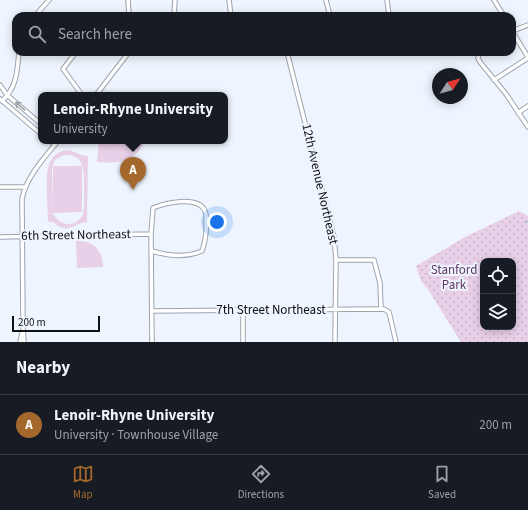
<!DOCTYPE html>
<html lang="en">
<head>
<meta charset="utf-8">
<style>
	body { margin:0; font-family:"Source Sans 3",sans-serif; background:#242831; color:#f1f3f6 }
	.controls { position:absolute; right:12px; bottom:12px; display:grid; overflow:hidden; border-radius:8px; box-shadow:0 2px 10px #0003 }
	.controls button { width:36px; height:36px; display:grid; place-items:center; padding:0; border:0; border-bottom:1px solid #363941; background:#171b24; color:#f1f3f6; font:20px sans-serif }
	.compass { position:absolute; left:432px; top:68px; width:36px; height:36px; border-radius:50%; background:#171b24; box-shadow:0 2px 10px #0003; rotate:54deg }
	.scale { position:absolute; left:12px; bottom:10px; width:88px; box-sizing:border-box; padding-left:4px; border:2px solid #0f1215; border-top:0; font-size:11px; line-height:14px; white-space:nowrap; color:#0f1215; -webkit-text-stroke:3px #eff5fe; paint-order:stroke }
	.you { position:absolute; left:217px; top:222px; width:14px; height:14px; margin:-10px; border:3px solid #fff; border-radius:50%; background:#1a73e8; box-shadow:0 0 0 6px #1a73e833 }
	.badge { display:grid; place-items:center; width:26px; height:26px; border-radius:50%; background:#a5682c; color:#fff; font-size:13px; font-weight:700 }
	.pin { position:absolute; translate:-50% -33px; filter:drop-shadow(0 1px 2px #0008) }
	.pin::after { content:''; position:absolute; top:21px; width:14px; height:12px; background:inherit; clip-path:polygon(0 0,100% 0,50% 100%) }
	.popup { position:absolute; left:38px; top:92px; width:190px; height:52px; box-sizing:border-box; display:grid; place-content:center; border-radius:8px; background:#171b24; filter:drop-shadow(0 1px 3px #0005); font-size:13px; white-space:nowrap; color:#9ea1a6 }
	.popup b { font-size:15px; color:#f1f3f6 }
	.popup::after { content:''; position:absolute; left:50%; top:100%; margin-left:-8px; border:8px solid transparent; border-top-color:#171b24 }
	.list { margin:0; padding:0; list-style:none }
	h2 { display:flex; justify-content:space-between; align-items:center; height:52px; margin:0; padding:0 16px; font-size:17px }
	h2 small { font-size:13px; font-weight:400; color:#9ea1a6 }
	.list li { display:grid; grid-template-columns:26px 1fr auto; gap:12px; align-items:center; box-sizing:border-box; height:60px; padding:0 16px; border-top:1px solid #363941 }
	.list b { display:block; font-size:15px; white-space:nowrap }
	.list p { margin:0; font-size:13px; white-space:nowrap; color:#9ea1a6 }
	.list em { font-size:13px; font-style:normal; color:#9ea1a6 }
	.icon { flex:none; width:22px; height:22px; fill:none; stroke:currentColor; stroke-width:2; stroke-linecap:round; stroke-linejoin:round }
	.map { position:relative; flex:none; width:528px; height:342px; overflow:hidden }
	.search { position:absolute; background:#171b24; box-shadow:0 2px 10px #0003; left:12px; right:12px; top:12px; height:44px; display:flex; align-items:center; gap:10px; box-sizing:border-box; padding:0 14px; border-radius:12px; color:#9ea1a6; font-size:15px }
	.sheet { height:112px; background:#171b24 }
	nav { display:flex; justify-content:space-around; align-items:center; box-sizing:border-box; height:56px; border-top:1px solid #363941; background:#171b24; font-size:11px; color:#9ea1a6 }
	nav a { display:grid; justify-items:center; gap:2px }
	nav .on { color:#a5682c }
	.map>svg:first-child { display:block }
</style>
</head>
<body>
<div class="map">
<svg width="528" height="342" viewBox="0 0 528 342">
	<defs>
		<pattern id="park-dots" width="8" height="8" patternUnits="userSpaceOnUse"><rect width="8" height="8" fill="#e8d0e9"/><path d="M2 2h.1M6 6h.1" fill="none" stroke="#c6b2c7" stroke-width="1.8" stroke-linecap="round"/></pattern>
	</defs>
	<rect width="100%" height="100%" fill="#eff5fe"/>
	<path fill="#e8d0e9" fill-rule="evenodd" d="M 99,141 L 145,141 C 135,162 118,164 97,162 Z
		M 67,150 C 75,151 80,156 88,156 L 87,222 C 73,223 69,236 53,222 L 48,222 C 48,209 44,173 50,162 C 53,155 59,151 67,150 ZM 64,155 C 87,153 84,176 84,192 C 84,199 85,209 82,216 C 74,229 58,225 53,213 L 82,212 L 82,166 L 53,166 L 53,212 L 52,168 L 55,160 Z
		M 76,241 C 93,240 103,250 103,267 L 77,268 Z"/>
	<path fill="url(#park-dots)" fill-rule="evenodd" d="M 519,211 L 528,216 L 528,342 L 461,342 L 429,291 L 421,281 L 416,266 L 465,237 ZM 483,261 L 513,261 L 513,327 L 483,327 Z"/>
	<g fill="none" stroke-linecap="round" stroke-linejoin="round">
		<path stroke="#89c0bf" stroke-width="1" d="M 525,222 L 528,221"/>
		<defs>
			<path id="minor" d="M 128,0 L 129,16
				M 229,0 L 231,16
				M 326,0 L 330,16
				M 387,0 L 389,16
				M 494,0 L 504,16
				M 35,16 L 49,0
				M 174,16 L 175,0
				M 512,31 L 528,57
				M 512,31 L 528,25
				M 76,52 L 63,69 L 82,95
				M 287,52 L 334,237 L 336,260 L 335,342
				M 479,53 L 478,58 L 480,62 L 506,94 L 528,127
				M 494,80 L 528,58
				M 0,85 L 7,95 L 41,124
				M 96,95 L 129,52
				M 0,99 L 41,134
				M 2,101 C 17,87 17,72 19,52
				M 518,113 L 528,106
				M 50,141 L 55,145
				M 0,187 L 25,187
				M 0,237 L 151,234
				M 336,260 L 374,260 L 380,283 L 381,309
				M 152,311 L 384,309 L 389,312 L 396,342
				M 20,342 L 22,333
				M 24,342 L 23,326 L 22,199 C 26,177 45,157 58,141
				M 152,342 L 151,235 L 153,208 C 165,203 198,195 205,211 C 207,215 206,220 206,223 C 207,234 205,242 202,251 C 185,258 169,256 152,251
				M 243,342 L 243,310"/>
		</defs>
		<use href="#minor" stroke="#9da4ae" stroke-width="5.5"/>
		<use href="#minor" stroke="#fff" stroke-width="3.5"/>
	</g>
	<defs><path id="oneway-shaft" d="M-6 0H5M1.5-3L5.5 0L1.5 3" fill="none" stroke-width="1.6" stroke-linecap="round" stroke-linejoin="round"/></defs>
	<use stroke="#9fa0a1" href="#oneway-shaft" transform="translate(20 106) rotate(-139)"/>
	<g text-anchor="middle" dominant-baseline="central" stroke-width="4" stroke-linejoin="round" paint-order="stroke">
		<g font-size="13" fill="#0f1215" stroke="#eff5fe">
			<text transform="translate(320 184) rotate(77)">12th Avenue Northeast</text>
			<text transform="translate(76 235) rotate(-1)">6th Street Northeast</text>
			<text x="271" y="310">7th Street Northeast</text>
		</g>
		<g font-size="13" fill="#623966" stroke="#eff5fe">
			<text x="454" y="270">Stanford<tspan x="454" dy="15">Park</tspan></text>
		</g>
	</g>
</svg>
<div class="controls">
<button><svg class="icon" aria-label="locate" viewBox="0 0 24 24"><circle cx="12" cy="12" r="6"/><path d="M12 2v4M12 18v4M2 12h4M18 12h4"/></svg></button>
<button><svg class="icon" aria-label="layers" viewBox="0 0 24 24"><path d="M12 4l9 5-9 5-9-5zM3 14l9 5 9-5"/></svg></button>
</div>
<svg class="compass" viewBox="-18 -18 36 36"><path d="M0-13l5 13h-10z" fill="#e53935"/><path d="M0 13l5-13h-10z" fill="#9ea1a6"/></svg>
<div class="scale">200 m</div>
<div class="you"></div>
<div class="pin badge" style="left:133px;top:190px">A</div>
<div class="popup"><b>Lenoir-Rhyne University</b>University</div>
<div class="search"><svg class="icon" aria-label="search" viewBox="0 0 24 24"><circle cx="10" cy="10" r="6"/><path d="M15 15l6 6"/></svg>Search here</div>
</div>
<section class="sheet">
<h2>Nearby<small></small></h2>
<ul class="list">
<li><span class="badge">A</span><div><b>Lenoir-Rhyne University</b><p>University · Townhouse Village</p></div><em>200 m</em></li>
</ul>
</section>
<nav>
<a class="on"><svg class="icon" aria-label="map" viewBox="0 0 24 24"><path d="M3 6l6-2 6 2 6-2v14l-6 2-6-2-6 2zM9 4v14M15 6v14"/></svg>Map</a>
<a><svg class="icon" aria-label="directions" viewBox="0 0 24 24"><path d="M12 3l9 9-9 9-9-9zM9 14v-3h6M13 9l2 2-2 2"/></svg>Directions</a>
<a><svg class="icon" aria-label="saved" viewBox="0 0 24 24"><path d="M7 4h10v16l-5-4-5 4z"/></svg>Saved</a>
</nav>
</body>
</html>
